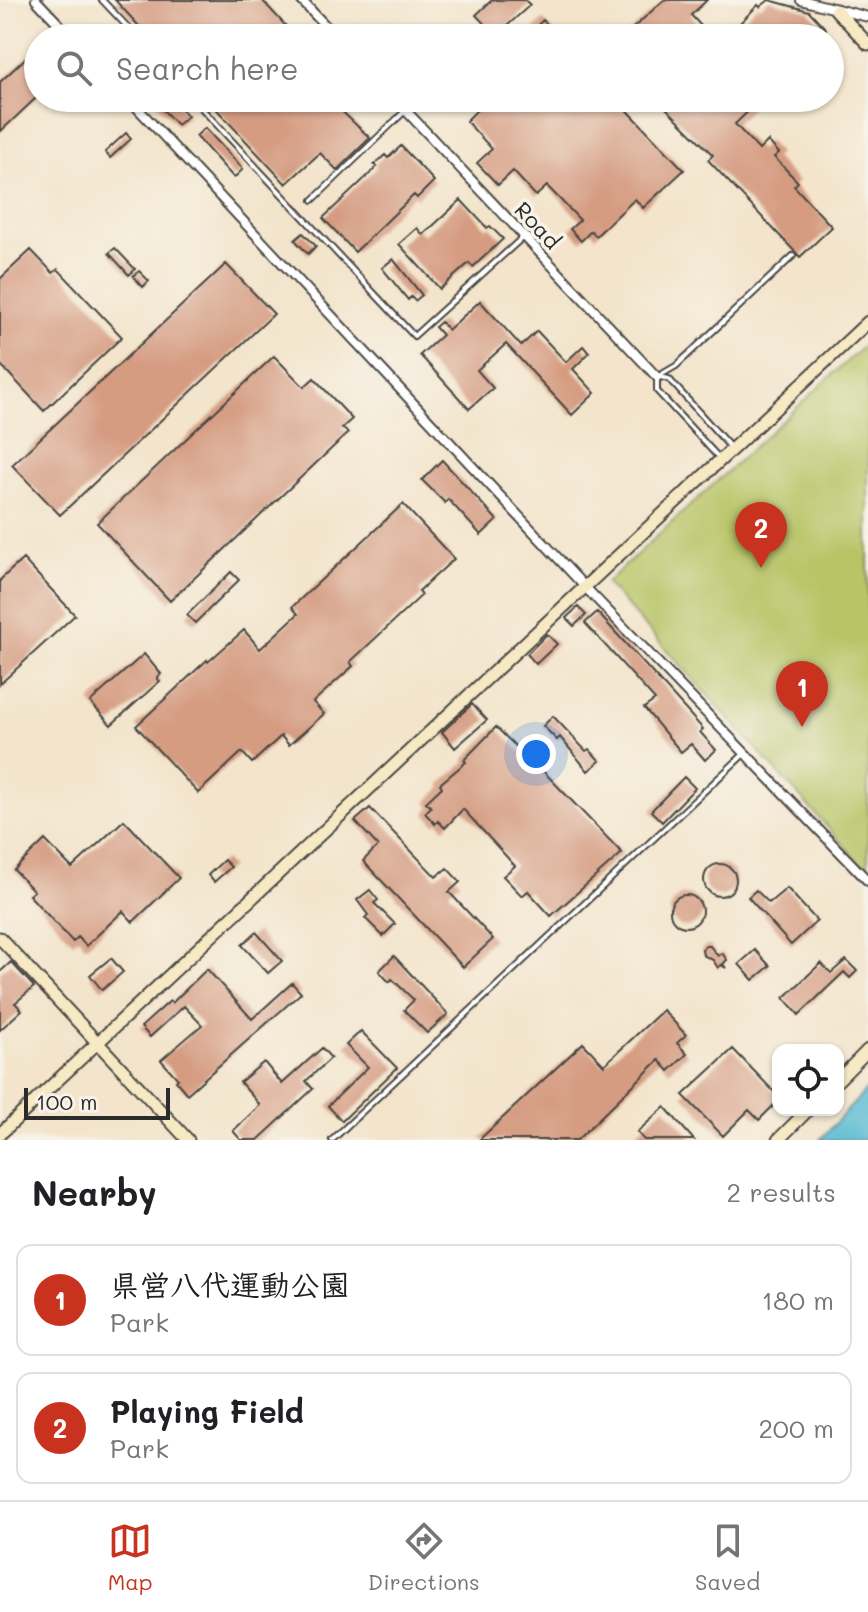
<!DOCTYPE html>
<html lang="en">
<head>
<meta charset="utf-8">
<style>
	body { margin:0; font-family:Mali,"Klee One",sans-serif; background:#f6f6f6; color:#202124 }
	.controls { position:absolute; right:24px; bottom:24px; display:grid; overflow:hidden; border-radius:16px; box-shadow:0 2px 6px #0004 }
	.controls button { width:72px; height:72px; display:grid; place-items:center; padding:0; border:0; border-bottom:2px solid #e0e0e0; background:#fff; color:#202124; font:40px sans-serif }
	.scale { position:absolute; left:24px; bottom:20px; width:146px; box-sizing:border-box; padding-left:8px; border:4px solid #2b2b2b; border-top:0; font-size:22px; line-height:28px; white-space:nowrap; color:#2b2b2b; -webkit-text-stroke:6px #f7f3e8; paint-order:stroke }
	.you { position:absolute; left:536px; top:754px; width:28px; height:28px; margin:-20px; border:6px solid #fff; border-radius:50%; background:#1a73e8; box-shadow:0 0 0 12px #1a73e833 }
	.badge { display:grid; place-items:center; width:52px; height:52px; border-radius:50%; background:#c8321e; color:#fff; font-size:26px; font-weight:700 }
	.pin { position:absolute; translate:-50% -66px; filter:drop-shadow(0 2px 4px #0008) }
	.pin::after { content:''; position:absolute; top:42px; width:28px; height:24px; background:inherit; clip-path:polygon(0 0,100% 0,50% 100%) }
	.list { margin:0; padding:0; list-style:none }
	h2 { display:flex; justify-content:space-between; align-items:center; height:104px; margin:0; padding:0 32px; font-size:34px }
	h2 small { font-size:26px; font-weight:400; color:#757577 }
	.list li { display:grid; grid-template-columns:52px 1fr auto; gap:24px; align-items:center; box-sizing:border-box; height:112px; margin:0 16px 16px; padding:0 16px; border:2px solid #e0e0e0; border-radius:16px }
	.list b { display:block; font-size:30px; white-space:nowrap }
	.list p { margin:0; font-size:26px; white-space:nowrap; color:#757577 }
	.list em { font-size:26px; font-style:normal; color:#757577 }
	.icon { flex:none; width:44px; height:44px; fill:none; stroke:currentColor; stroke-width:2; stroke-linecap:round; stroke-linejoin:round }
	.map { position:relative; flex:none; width:868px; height:1140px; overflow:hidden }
	.search { position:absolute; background:#fff; box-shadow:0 2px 6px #0004; left:24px; right:24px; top:24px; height:88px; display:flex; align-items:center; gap:20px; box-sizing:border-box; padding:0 28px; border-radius:44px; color:#757577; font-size:30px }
	.sheet { height:360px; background:#fff }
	nav { display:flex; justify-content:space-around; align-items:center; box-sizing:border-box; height:112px; border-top:2px solid #e0e0e0; background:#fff; font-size:22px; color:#757577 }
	nav a { display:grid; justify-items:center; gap:4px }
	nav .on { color:#c8321e }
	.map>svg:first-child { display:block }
</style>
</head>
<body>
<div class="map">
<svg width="868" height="1140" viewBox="0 0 868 1140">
	<rect width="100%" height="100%" fill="#f7f3e8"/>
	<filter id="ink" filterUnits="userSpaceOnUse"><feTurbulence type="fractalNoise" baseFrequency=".0125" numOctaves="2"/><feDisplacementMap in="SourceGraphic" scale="16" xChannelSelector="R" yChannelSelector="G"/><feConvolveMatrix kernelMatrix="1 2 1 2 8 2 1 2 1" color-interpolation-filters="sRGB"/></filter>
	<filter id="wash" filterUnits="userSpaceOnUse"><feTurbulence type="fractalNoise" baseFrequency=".006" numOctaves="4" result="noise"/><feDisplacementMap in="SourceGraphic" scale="32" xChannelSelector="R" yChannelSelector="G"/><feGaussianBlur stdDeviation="1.8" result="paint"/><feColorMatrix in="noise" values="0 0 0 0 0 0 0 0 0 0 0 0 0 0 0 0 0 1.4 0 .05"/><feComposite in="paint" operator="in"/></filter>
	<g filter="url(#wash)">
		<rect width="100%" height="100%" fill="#f3e4cb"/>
		<path fill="#b8c466" stroke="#727848" stroke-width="2" d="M 868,342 L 868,872 L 606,583 Z"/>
		<path fill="#54bad2" stroke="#40727e" stroke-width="2" d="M 868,1088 L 868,1140 L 820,1140 L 826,1133 Z"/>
		<g id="blocks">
			<path fill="#d59c82" d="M 115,0 L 262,0 L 297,38 L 150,38 Z
				M 492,0 L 525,0 L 530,5 L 496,36 L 476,15 Z
				M 664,0 L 707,0 L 691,15 L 712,38 L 622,38 Z
				M 769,0 L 809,11 L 826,29 L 816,38 L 725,38 L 758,5 L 760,7 Z
				M 543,20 L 560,38 L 524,38 Z
				M 31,53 L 38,60 L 38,96 L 0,132 L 0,82 Z
				M 152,98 L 172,98 L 188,116 L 177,125 Z
				M 206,98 L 328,98 L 370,138 L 337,170 L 320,153 L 286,184 Z
				M 465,98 L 616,98 L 684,170 L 643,208 L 635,199 L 596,236 L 591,231 L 581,241 L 570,229 L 580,220 L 547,186 L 536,196 L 513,171 L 498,185 L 477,163 L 492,149 L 466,121 L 477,110 Z
				M 656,98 L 762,98 L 735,124 L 759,150 L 768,141 L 779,153 L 774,157 L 798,182 L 794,186 L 832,227 L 800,257 L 708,160 L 713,155 Z
				M 205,128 L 243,169 L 234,178 L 196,136 Z
				M 126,133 L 131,139 L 110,158 L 105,152 Z
				M 401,146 L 434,181 L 417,198 L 414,195 L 355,252 L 323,218 L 377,167 L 374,165 L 385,155 L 388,158 Z
				M 461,200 L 487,228 L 490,226 L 503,239 L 473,267 L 469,263 L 440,289 L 399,244 L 417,228 L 423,235 Z
				M 303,233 L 316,246 L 308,254 L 295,240 Z
				M 115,248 L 135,269 L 129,275 L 109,253 Z
				M 31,250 L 53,273 L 58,269 L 122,337 L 44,411 L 0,364 L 0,279 Z
				M 393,259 L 422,295 L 415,301 L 411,297 L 408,300 L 382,268 Z
				M 226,264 L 274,314 L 60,515 L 12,465 Z
				M 139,271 L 149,281 L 143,287 L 133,276 Z
				M 480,301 L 521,346 L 537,331 L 566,362 L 583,346 L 589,353 L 573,369 L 595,393 L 572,415 L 506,344 L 477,370 L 493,388 L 469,409 L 420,355 L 442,335 L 435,327 L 441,322 L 448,330 Z
				M 274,356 L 304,387 L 314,378 L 352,419 L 342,428 L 348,433 L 170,601 L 97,523 Z
				M 442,460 L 497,520 L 481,535 L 448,499 L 445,503 L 422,480 Z
				M 403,504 L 454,559 L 419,591 L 422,595 L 350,662 L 353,666 L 313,702 L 324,714 L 289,745 L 281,736 L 252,763 L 242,752 L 198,793 L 136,726 L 207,660 L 208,662 L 244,630 L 260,649 L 298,614 L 292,607 Z
				M 23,559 L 75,615 L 0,684 L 0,580 Z
				M 231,572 L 239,580 L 195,623 L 187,615 Z
				M 578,607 L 586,615 L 574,626 L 566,618 Z
				M 597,612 L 703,729 L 700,732 L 716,750 L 705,760 L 691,744 L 681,752 L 644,708 L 655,700 L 585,623 Z
				M 547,634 L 557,644 L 536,664 L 527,654 Z
				M 144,654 L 161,674 L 157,678 L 160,681 L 111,725 L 90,702 Z
				M 472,704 L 487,720 L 455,748 L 442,732 Z
				M 553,716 L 586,751 L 589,749 L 600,761 L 588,771 L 560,737 L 557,740 L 543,726 Z
				M 496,727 L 542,772 L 543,771 L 622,853 L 551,916 L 528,891 L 522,896 L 503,876 L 515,866 L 463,809 L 445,828 L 438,821 L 435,824 L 425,813 L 431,807 L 426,802 L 442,787 L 440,784 L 466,762 L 464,760 Z
				M 684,777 L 695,788 L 662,822 L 651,811 Z
				M 370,808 L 436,877 L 447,868 L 460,882 L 449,892 L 493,939 L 463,967 L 363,861 L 378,846 L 355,821 Z
				M 124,820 L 179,878 L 133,922 L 123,911 L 86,946 L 78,937 L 73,942 L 29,895 L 34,891 L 14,870 L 45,840 L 72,868 Z
				M 224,860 L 231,867 L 214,882 L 208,875 Z
				M704 880a16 16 0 1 1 32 0a16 16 0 1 1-32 0Z
				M 787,888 L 817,921 L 791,945 L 748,897 L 756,890 L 769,903 Z
				M 370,890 L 378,900 L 374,903 L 395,924 L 383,936 L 365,918 L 368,915 L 357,900 Z
				M670 911a16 16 0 1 1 32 0a16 16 0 1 1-32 0Z
				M 256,932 L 282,961 L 268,973 L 242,945 Z
				M 705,946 L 710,946 L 718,956 L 722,953 L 727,960 L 723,964 L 726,968 L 721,965 L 718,968 L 713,960 L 703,955 L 702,950 Z
				M 755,950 L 770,966 L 753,980 L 739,964 Z
				M 394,956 L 448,1014 L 427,1033 L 404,1010 L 414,1000 L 392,979 L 389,982 L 379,971 Z
				M 111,958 L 123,972 L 102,990 L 90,975 Z
				M 846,960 L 857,971 L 850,978 L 844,972 L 799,1015 L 784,998 L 821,963 L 831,973 Z
				M 11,962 L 34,987 L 15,1003 L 22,1010 L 0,1030 L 0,972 Z
				M 207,969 L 252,1019 L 292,983 L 301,993 L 187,1094 L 176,1081 L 178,1079 L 161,1060 L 202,1025 L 184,1006 L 150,1037 L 141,1027 L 170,1001 L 172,1003 Z
				M 663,1010 L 686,1035 L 677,1043 L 687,1054 L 669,1071 L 659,1060 L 577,1140 L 479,1140 L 583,1043 L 604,1065 Z
				M 361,1031 L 397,1068 L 342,1121 L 328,1106 L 368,1067 L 346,1045 Z
				M 322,1048 L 331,1058 L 306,1081 L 313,1089 L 258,1140 L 241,1140 L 233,1131 L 260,1105 L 240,1082 L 264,1062 L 282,1084 Z
				M 733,1049 L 778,1096 L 778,1101 L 759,1120 L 749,1110 L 723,1136 L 683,1095 Z
				M 665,1107 L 694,1140 L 644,1140 L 637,1132 Z"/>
		</g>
	</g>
	<g filter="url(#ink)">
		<use href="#blocks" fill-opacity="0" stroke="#494743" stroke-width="2"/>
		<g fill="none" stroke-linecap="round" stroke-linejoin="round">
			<defs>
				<path id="lane" d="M 102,0 L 138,38
					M 192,98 L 414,336 L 522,238
					M 313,200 L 405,111
					M 656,376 L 669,379 L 731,448
					M 720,459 L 657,391 L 657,377 L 676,366 L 793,256
					M 332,1140 L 744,754"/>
				<path id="street" d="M 36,0 L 72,38
					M 301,0 L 337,38
					M 801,0 L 868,17
					M 128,98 L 585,587 L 868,881
					M 394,98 L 657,377"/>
				<path id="secondary" d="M 836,10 L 868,44
					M 0,938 L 188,1140
					M 838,1080 L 868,1050
					M 0,1134 L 868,322
					M 778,1140 L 808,1110"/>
			</defs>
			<use href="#lane" stroke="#494743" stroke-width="8"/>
			<use href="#street" stroke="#494743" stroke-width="12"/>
			<use href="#secondary" stroke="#494743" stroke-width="15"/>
			<use href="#lane" stroke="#fff" stroke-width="4"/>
			<use href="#street" stroke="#fff" stroke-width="8"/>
			<use href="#secondary" stroke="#f6e9c3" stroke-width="11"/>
		</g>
	</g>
	<g text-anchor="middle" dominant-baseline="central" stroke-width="7" stroke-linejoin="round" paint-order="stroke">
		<g font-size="22" fill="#2b2b2b" stroke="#f7f3e8">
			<text transform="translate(538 225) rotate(47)">Road</text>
		</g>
	</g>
</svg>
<div class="controls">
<button><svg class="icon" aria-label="locate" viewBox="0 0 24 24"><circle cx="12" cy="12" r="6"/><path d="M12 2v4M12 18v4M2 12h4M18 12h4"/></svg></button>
</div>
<div class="scale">100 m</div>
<div class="you"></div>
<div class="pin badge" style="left:802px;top:727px">1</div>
<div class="pin badge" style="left:761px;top:568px">2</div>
<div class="search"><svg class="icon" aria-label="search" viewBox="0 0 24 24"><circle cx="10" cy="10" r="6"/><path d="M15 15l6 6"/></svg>Search here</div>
</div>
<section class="sheet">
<h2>Nearby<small>2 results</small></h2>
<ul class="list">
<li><span class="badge">1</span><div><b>県営八代運動公園</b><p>Park</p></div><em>180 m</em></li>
<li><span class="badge">2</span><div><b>Playing Field</b><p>Park</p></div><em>200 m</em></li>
</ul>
</section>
<nav>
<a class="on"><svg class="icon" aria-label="map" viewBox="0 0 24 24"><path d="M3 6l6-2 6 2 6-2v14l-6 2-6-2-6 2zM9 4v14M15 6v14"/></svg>Map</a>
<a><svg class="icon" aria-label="directions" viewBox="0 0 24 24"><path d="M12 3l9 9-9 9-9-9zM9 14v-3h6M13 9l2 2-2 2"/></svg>Directions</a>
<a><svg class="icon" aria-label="saved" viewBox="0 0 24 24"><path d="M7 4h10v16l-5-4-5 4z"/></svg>Saved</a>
</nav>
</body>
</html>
